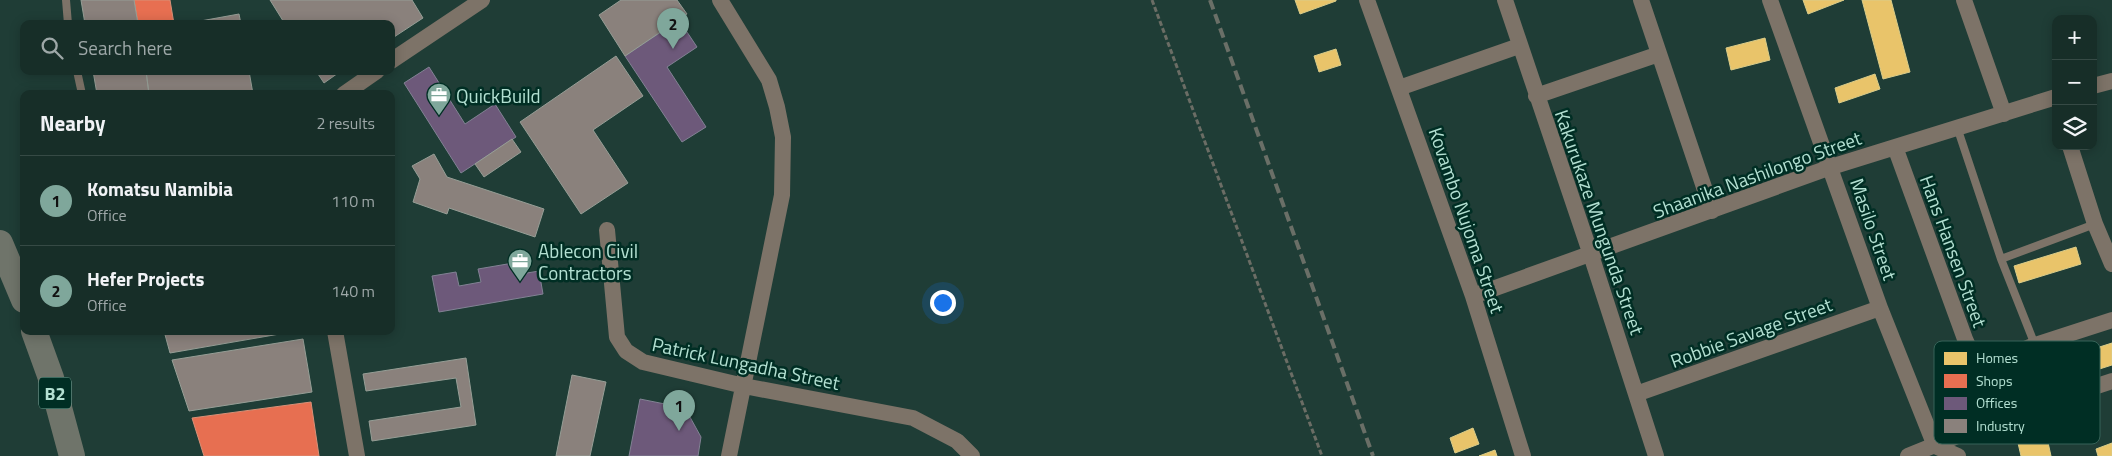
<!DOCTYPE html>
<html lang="en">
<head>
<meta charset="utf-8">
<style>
	body { margin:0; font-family:"Titillium Web",sans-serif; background:#243a34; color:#f1f3f6 }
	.controls { position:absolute; right:15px; top:15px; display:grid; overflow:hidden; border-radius:10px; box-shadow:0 2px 12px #0003 }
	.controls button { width:45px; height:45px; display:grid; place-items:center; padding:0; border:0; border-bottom:1px solid #364a45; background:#172e28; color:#f1f3f6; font:25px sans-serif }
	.you { position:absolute; left:942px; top:302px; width:18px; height:18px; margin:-12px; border:4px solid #fff; border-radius:50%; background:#1a73e8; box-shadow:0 0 0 8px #1a73e833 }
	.badge { display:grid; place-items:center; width:32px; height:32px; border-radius:50%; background:#7fa79b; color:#111; font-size:16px; font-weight:700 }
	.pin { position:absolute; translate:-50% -41px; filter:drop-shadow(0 1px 2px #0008) }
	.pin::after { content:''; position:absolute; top:26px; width:18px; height:15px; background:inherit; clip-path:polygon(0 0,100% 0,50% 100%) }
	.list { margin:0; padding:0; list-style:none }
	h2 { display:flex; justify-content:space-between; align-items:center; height:65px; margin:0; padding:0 20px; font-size:21px }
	h2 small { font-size:16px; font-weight:400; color:#9ea8a8 }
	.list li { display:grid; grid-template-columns:32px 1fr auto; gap:15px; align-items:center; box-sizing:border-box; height:90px; padding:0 20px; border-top:1px solid #364a45 }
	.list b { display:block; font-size:19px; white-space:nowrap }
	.list p { margin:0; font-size:16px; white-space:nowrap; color:#9ea8a8 }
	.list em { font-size:16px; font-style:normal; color:#9ea8a8 }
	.icon { flex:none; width:28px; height:28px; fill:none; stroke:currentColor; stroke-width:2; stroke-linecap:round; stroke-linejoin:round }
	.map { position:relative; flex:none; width:2112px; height:456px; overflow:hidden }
	.search { position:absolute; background:#172e28; box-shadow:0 2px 12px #0003; left:20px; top:20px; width:375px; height:55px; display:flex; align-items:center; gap:12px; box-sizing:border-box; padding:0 18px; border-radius:10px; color:#9ea8a8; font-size:19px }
	.panel { position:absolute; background:#172e28; box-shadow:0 2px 12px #0003; left:20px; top:90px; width:375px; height:245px; border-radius:10px }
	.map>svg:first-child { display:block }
</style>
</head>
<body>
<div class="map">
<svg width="2112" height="456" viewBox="0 0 2112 456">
	<rect width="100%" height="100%" fill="#1f3d36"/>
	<path fill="#e9c46a" stroke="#d9cc89" d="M 1295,0 L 1336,0 L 1336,1 L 1300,14 Z
		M 1803,0 L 1844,0 L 1808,14 Z
		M 1862,0 L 1891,0 L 1910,72 L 1883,79 Z
		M 1765,38 L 1770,60 L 1731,70 L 1726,48 Z
		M 1336,49 L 1341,65 L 1319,72 L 1314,56 Z
		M 1875,74 L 1880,89 L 1839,103 L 1835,88 Z
		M 2076,247 L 2081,264 L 2019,283 L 2014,266 Z
		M 2112,343 L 2112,365 L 2021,394 L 2015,374 Z
		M 1473,428 L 1479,444 L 1455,453 L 1450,438 Z
		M 2047,438 L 2051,456 L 2021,456 L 2018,443 Z
		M 2112,443 L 2112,456 L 2098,456 L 2096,449 Z
		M 1495,450 L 1497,456 L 1479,456 Z"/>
	<path fill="#e76f51" stroke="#d79178" d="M 134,0 L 170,0 L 174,24 L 138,24 Z
		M 311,402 L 319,456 L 204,456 L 192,418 Z"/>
	<path fill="#6d597a" stroke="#828294" d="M 679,20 L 697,47 L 667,67 L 706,127 L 682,142 L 625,56 Z
		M 429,67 L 465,124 L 495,104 L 516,137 L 461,173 L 404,83 Z
		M 525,261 L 527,273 L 539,271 L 543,294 L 439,312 L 432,276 L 456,272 L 459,286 L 481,282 L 478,269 Z
		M 640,399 L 685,408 L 701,437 L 698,456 L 629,456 Z"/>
	<path fill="#8a817c" stroke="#969e96" d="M 81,0 L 134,0 L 138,24 L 85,24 Z
		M 270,0 L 412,0 L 423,18 L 391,39 L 391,24 L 285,24 Z
		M 621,0 L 677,0 L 687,14 L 625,56 L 599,15 Z
		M 239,14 L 241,24 L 184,24 Z
		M 616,56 L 643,96 L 593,130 L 628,183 L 581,214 L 520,122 Z
		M 93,71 L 146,71 L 149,94 L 97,94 Z
		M 146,71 L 249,71 L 253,94 L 149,94 Z
		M 316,71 L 341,71 L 324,83 Z
		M 512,139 L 521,152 L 484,177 L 475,164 Z
		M 434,154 L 447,177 L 544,209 L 535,237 L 449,208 L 447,214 L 413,202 L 420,179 L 412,166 Z
		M 164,331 L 297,331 L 170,353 Z
		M 303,339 L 312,392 L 189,411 L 172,360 Z
		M 466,358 L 476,425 L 372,441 L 369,421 L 461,407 L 456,378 L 366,391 L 363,374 Z
		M 572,375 L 606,382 L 590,456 L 556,456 Z"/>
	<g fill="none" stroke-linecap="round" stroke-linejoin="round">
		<path stroke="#6b6d65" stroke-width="3" stroke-dasharray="5 2.5" stroke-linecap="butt" d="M 1152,0 L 1322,456"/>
		<path stroke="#7d7368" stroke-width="8" d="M 66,0 L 68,24
			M 77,71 L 82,94
			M 1957,127 L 2001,259 L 2035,345
			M 2001,259 L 2095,224"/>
		<path stroke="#7d7368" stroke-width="16" d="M 720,0 L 769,80 L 777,107 L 783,137 L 782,195 L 729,456
			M 1367,0 L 1473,296 L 1523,456
			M 1505,0 L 1591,255 L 1656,456
			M 1641,0 L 1712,211
			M 1770,0 L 1880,308 L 1935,446 L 1958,456
			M 1964,0 L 2004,114
			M 391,61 L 482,0
			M 2093,86 L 2112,81
			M 1399,88 L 1519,46
			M 344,94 L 377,71
			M 1536,96 L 1659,54
			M 2070,146 L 2095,224 L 2112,264
			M 1895,147 L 1965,339 L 1978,368 L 2009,415
			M 607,230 L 617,337 L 626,351 L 643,362 L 744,386 L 913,418 L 957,441 L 972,456
			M 1473,296 L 1831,167 L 2056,97
			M 335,331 L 357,456
			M 1978,368 L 2035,345 L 2112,320
			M 1636,394 L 1880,308
			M 1908,456 L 2009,415 L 2112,381"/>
		<path stroke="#6f746a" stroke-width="26" d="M 0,243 L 24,300
			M 34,331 L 51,378 L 72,456"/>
		<path stroke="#6a6f67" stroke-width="4" stroke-dasharray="10 5" stroke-linecap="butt" d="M 1210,0 L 1373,456"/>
	</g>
	<defs>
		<symbol id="office-pin" viewBox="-11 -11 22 30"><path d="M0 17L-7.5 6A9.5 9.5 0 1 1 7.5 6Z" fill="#7fa79b" stroke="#002e24"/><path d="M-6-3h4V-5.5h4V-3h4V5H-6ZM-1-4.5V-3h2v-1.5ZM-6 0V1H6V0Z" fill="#fff"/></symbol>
	</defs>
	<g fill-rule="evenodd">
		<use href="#office-pin" x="425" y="81" width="28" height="38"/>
		<use href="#office-pin" x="506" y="247" width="28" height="38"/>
	</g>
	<g text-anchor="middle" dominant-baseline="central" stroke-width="5" stroke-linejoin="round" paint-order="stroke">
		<rect fill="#002e24" stroke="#7dab9e" stroke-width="1" x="39" y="377.5" width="32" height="31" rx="4"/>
		<g font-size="18" font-weight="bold" fill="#b3e0d2">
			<text x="55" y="393">B2</text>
		</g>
		<g font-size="19" fill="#b3e0d2" stroke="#002e24" text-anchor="start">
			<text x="456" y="95">QuickBuild</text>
			<text x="538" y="250">Ablecon Civil<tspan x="538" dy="22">Contractors</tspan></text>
		</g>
		<g font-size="19" fill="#b3e0d2" stroke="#002e24">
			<text transform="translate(1757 174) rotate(-20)">Shaanika Nashilongo Street</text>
			<text transform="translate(1467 220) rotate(71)">Kovambo Nujoma Street</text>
			<text transform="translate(1600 222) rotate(71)">Kakurukaze Mungunda Street</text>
			<text transform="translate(1874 229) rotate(71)">Masilo Street</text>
			<text transform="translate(1954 251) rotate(70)">Hans Hansen Street</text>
			<text transform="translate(1751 332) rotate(-20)">Robbie Savage Street</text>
			<text transform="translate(746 363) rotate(12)">Patrick Lungadha Street</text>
		</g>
	</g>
	<rect x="1934" y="341" width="166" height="103" rx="8" fill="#002e24" stroke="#366358" stroke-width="1"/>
	<rect x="1944" y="352" width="23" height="13" fill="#e9c46a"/>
	<rect x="1944" y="374" width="23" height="14" fill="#e76f51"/>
	<rect x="1944" y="397" width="23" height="13" fill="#6d597a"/>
	<rect x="1944" y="419" width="23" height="14" fill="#8a817c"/>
	<g font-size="14" fill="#b3e0d2">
		<text x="1976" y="363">Homes</text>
		<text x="1976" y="386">Shops</text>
		<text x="1976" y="408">Offices</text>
		<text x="1976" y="431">Industry</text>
	</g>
</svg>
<div class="controls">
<button>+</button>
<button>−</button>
<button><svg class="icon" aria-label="layers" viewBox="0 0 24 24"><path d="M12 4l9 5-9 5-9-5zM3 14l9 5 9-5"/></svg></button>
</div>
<div class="you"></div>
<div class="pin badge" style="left:679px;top:431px">1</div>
<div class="pin badge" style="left:673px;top:49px">2</div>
<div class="search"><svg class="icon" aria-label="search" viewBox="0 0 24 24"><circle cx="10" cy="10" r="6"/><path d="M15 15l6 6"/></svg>Search here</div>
<section class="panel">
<h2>Nearby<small>2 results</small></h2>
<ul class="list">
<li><span class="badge">1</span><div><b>Komatsu Namibia</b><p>Office</p></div><em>110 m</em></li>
<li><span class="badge">2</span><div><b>Hefer Projects</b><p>Office</p></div><em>140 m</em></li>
</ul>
</section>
</div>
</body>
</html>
